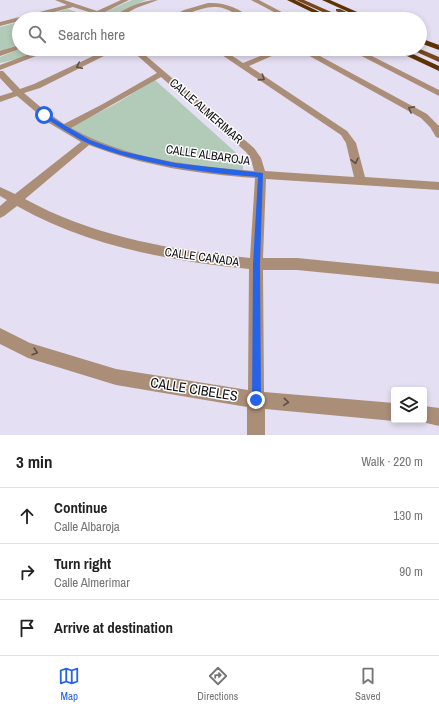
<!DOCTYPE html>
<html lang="en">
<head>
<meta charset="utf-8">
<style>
	body { margin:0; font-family:"Archivo Narrow",sans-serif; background:#f2f2f2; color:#222 }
	.controls { position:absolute; right:12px; bottom:12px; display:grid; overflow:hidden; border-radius:4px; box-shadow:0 2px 6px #0003 }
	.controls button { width:36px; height:36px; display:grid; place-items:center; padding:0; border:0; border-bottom:1px solid #e0e0e0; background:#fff; color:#222; font:20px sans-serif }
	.stop { position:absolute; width:12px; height:12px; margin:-9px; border:3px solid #2563eb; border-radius:50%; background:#fff }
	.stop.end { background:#2563eb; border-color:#fff; box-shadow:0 1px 4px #0008 }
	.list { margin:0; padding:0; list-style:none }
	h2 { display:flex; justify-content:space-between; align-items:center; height:52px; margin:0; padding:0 16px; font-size:17px }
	h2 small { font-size:13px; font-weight:400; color:#767676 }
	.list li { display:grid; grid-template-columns:26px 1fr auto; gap:12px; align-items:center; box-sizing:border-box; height:56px; padding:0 16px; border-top:1px solid #e0e0e0 }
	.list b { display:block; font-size:15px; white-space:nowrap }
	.list p { margin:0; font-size:13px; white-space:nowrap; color:#767676 }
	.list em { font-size:13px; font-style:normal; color:#767676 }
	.icon { flex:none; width:22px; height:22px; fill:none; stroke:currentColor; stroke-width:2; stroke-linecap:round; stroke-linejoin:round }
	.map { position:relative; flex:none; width:439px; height:435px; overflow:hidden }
	.search { position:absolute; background:#fff; box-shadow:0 2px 6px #0003; left:12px; right:12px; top:12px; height:44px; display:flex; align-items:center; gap:10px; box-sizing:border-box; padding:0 14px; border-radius:22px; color:#767676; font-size:15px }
	.sheet { height:220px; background:#fff }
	nav { display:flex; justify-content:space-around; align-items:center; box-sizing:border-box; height:56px; border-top:1px solid #e0e0e0; background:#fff; font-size:11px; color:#767676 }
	nav a { display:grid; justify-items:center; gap:2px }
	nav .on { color:#2563eb }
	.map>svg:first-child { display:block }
</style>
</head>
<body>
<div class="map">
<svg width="439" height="435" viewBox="0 0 439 435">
	<rect width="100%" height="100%" fill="#e4dff2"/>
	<path fill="#b2cbb8" d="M 132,0 L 147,0 C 136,3 115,16 106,14 L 105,12 Z
		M 68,9 L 85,15 L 76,19 L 29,19 Z
		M 19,22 L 19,44 L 0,52 L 0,27 Z
		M 20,49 L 42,49 L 21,58 L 0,63 L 0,57 Z
		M 155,80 L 243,159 L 243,172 C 193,166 143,159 96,142 C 87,138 78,132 69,127 L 112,106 Z"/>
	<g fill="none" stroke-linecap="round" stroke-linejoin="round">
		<path fill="#ab8e78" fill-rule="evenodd" d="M 55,0 L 64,0 L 97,11 L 121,0 L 129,0 L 103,13 L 112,16 C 127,8 141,0 158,0 L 136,8 L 116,19 L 108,19 L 98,15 L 89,19 L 81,19 L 92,13 L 73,7 L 28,19 L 19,19 L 19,21 L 0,26 L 0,22 L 67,5 Z
			M 251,0 L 259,0 L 295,19 L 287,19 Z
			M 208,3 C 224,2 240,8 251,19 C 238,19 230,7 216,7 C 198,6 183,19 165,19 L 184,10 Z
			M 19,45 L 19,49 L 20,49 L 0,56 L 0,51 Z
			M 43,49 L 54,49 L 0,70 L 0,65 Z
			M 108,49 L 118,49 L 40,88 L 24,93 L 44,110 L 64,124 L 101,105 L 157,73 L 130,49 L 138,49 L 254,148 L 261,158 L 265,171 L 354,177 L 346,143 L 341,135 L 213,49 L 222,49 L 243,63 L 278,49 L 288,49 L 249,66 L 347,131 L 356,143 L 365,177 L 439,182 L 439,190 L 266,179 L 263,258 L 297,258 L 439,272 L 439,284 L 297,270 L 263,270 L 264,392 L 394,403 L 394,420 L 396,420 L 394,421 L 265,409 L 265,435 L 247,435 L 247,407 L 116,385 L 28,358 L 0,344 L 0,328 L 30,343 L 116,369 L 248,390 L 249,269 C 169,261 88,246 17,206 L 4,216 L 0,218 L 0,206 L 7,200 L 0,196 L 0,187 L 15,194 L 81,142 L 49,123 L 17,96 L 0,102 L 0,96 L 13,92 L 0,78 L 0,71 L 3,71 L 20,89 L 34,84 ZM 161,77 L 246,152 L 251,159 L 254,171 C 192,166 126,159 71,128 ZM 89,145 C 143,166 198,174 255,178 L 250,258 C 172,250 94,237 25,199 Z
			M 297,49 L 307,49 L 427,114 L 439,126 L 439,138 L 436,137 L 430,127 L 421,118 Z
			M 348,49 L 358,49 L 439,90 L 439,96 Z
			M 424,406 L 439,408 L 439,426 L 418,421 L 417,420 L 424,420 Z"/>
		<path fill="#79471b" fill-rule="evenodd" d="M 296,0 L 304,0 L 347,19 L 338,19 Z
			M 336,9 L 340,9 L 362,19 L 353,19 L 336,11 Z
			M 410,49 L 420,49 L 439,57 L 439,62 Z"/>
		<path fill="#5f3204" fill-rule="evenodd" d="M 287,0 L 295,0 L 334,19 L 326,19 Z
			M 322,0 L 330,0 L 373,19 L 364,19 Z
			M 420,38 L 439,45 L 439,50 L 420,43 Z
			M 392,49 L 402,49 L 439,66 L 439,71 Z"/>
	</g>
	<defs><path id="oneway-chevron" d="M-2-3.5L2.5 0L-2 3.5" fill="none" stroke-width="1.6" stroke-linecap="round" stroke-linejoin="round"/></defs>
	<g stroke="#5c4e46">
		<use href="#oneway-chevron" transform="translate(79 66) rotate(154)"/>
		<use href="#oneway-chevron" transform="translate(262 78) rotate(33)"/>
		<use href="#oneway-chevron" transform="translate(411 109) rotate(-151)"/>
		<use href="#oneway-chevron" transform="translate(355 161) rotate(77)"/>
		<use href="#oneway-chevron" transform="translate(35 352) rotate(17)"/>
		<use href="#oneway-chevron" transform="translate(286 402) rotate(5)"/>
	</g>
	<path fill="#2563eb" d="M 44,113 L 90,140 L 121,151 L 175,163 L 263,173 L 260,264 L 261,400 L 259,403 L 256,404 L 253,403 L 252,400 L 253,264 L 258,177 C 203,173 138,164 87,143 C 72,136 57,125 42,116 L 42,115 Z"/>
	<g text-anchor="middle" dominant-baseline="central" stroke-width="3" stroke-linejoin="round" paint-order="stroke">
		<g font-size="12" fill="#0e0d13" stroke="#fff">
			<text transform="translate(206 111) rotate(41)">CALLE ALMERIMAR</text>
			<text transform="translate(208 155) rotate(8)">CALLE ALBAROJA</text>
			<text transform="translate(202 257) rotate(8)">CALLE CAÑADA</text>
		</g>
		<g font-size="14" fill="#0e0d13" stroke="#fff">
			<text transform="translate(194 389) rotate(9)">CALLE CIBELES</text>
		</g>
	</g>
</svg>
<div class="controls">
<button><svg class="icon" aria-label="layers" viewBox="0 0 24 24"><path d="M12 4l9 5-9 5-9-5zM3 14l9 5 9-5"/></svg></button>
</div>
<div class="stop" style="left:44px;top:115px"></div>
<div class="stop end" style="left:256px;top:400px"></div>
<div class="search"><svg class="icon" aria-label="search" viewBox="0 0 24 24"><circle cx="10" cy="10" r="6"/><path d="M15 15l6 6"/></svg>Search here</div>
</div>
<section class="sheet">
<h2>3 min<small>Walk · 220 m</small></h2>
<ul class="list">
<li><svg class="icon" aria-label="ahead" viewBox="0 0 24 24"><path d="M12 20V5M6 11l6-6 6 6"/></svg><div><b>Continue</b><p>Calle Albaroja</p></div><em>130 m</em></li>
<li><svg class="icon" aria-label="right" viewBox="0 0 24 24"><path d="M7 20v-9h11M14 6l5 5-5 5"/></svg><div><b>Turn right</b><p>Calle Almerimar</p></div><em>90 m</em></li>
<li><svg class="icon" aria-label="arrive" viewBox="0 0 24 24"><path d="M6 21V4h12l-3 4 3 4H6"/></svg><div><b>Arrive at destination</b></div></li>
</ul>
</section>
<nav>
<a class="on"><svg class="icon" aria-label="map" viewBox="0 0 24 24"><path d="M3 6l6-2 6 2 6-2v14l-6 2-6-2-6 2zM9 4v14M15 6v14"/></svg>Map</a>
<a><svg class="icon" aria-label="directions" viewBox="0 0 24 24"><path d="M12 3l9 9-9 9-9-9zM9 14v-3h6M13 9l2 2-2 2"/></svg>Directions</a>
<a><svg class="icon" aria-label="saved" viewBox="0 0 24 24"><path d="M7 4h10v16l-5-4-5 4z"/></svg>Saved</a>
</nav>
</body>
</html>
